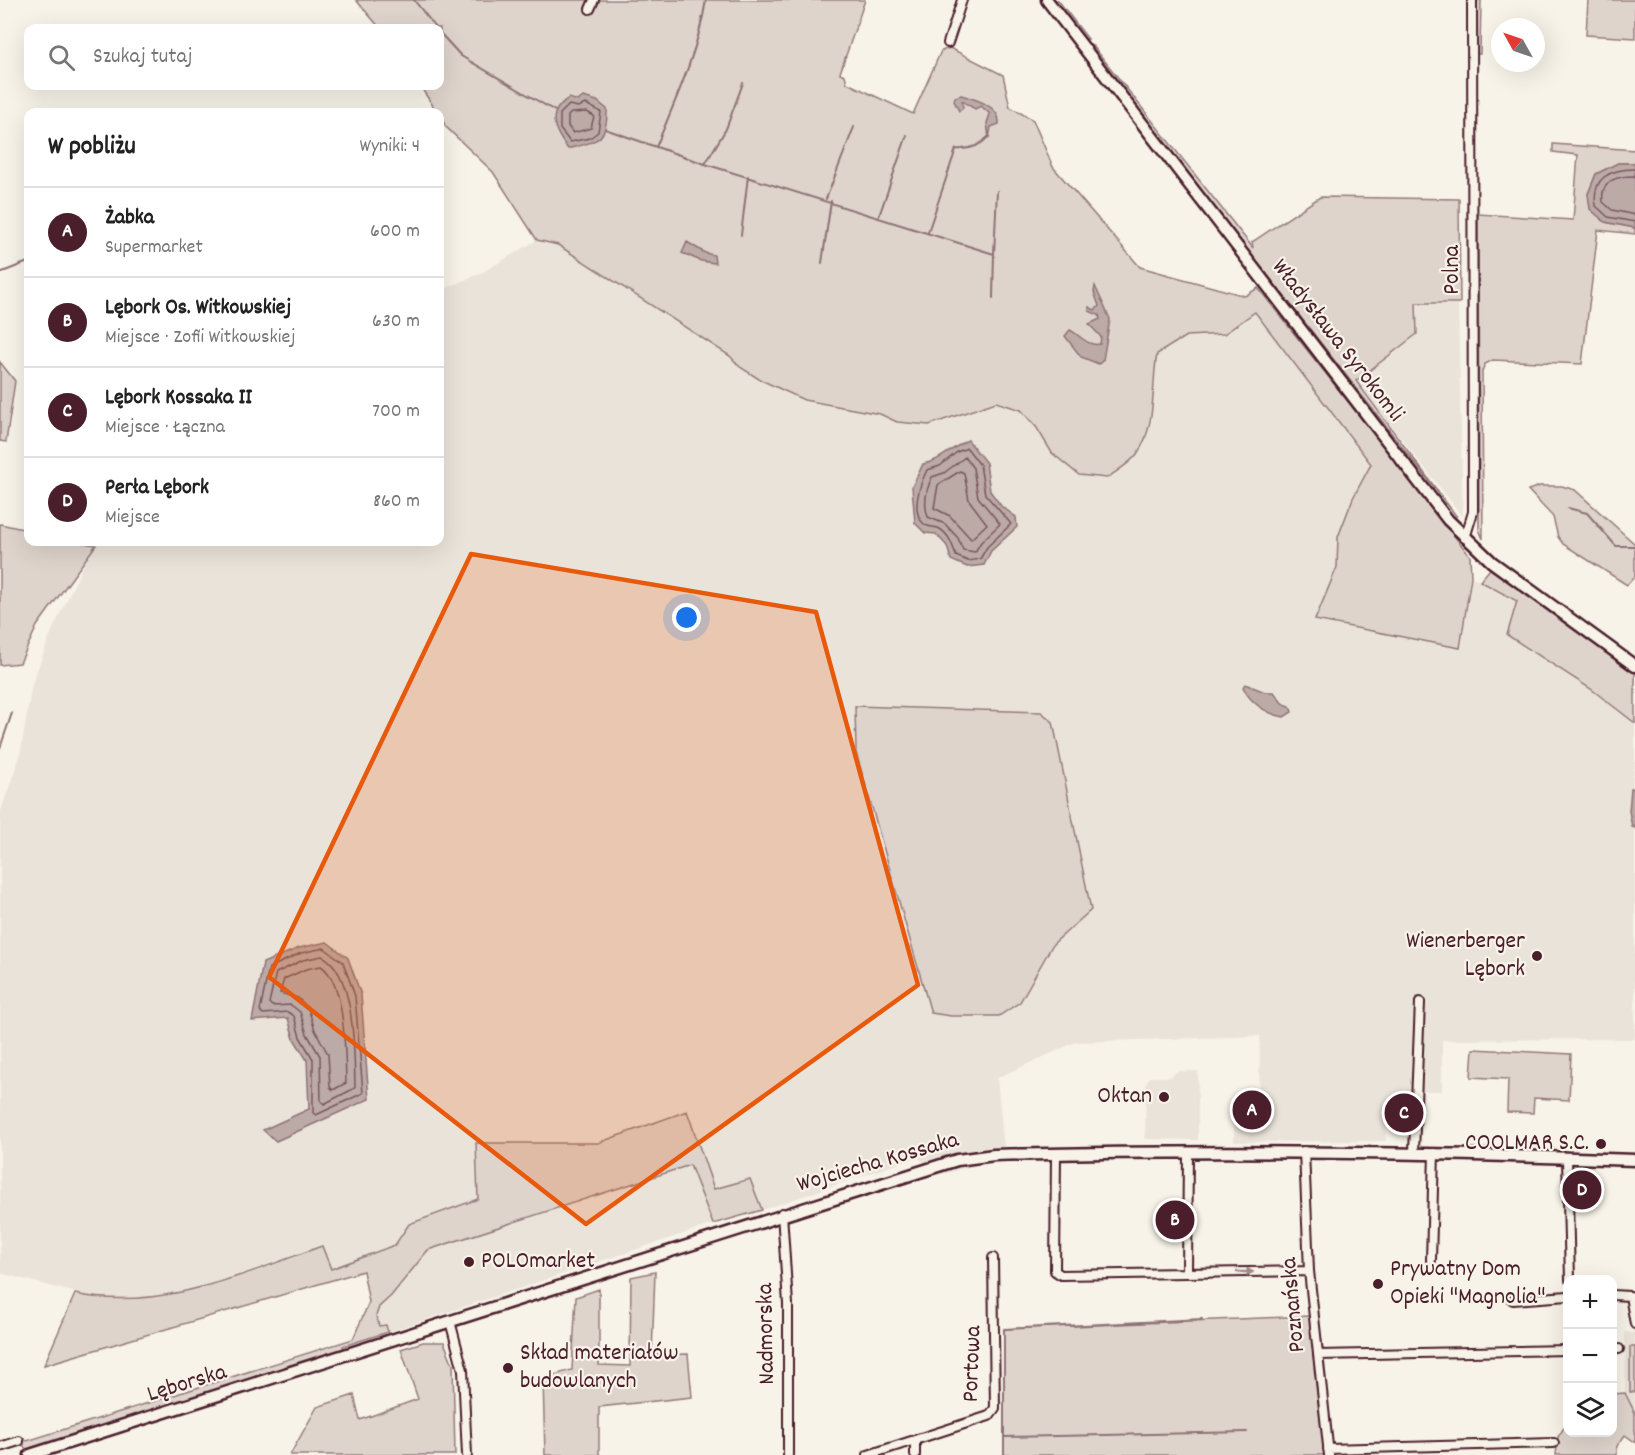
<!DOCTYPE html>
<html lang="pl">
<head>
<meta charset="utf-8">
<style>
	body { margin:0; font-family:Dekko,sans-serif; background:#f2f2f2; color:#222 }
	.controls { position:absolute; right:18px; bottom:18px; display:grid; overflow:hidden; border-radius:12px; box-shadow:0 6px 24px #0002 }
	.controls button { width:54px; height:54px; display:grid; place-items:center; padding:0; border:0; border-bottom:2px solid #e0e0e0; background:#fff; color:#222; font:30px sans-serif }
	.compass { position:absolute; left:1491px; top:18px; width:54px; height:54px; border-radius:50%; background:#fff; box-shadow:0 6px 24px #0002; rotate:310deg }
	.you { position:absolute; left:687px; top:618px; width:21px; height:21px; margin:-15px; border:4px solid #fff; border-radius:50%; background:#1a73e8; box-shadow:0 0 0 9px #1a73e833 }
	.badge { display:grid; place-items:center; width:39px; height:39px; border-radius:50%; background:#4a1f2b; color:#fff; font-size:20px; font-weight:700 }
	.pin { position:absolute; translate:-50% -50%; border:3px solid #fff; box-shadow:0 2px 6px #0006 }
	.list { margin:0; padding:0; list-style:none }
	h2 { display:flex; justify-content:space-between; align-items:center; height:78px; margin:0; padding:0 24px; font-size:26px }
	h2 small { font-size:20px; font-weight:400; color:#767676 }
	.list li { display:grid; grid-template-columns:39px 1fr auto; gap:18px; align-items:center; box-sizing:border-box; height:90px; padding:0 24px; border-top:2px solid #e0e0e0 }
	.list b { display:block; font-size:22px; white-space:nowrap }
	.list p { margin:0; font-size:20px; white-space:nowrap; color:#767676 }
	.list em { font-size:20px; font-style:normal; color:#767676 }
	.icon { flex:none; width:33px; height:33px; fill:none; stroke:currentColor; stroke-width:2; stroke-linecap:round; stroke-linejoin:round }
	.map { position:relative; flex:none; width:1635px; height:1455px; overflow:hidden }
	.search { position:absolute; background:#fff; box-shadow:0 6px 24px #0002; left:24px; top:24px; width:420px; height:66px; display:flex; align-items:center; gap:15px; box-sizing:border-box; padding:0 21px; border-radius:12px; color:#767676; font-size:22px }
	.panel { position:absolute; background:#fff; box-shadow:0 6px 24px #0002; left:24px; top:108px; width:420px; height:438px; border-radius:12px }
	.map>svg:first-child { display:block }
</style>
</head>
<body>
<div class="map">
<svg width="1635" height="1455" viewBox="0 0 1635 1455">
	<rect width="100%" height="100%" fill="#f7f3e8"/>
	<filter id="ink" filterUnits="userSpaceOnUse"><feTurbulence type="fractalNoise" baseFrequency=".0167" numOctaves="2"/><feDisplacementMap in="SourceGraphic" scale="12" xChannelSelector="R" yChannelSelector="G"/><feConvolveMatrix kernelMatrix="1 2 1 2 8 2 1 2 1" color-interpolation-filters="sRGB"/></filter>
	<g filter="url(#ink)">
		<path fill="#eae3da" d="M 537,240 L 558,245 L 730,356 L 740,368 L 804,400 L 880,414 L 897,422 L 969,410 L 996,402 L 1021,410 L 1037,428 L 1052,453 L 1079,475 L 1107,478 L 1136,455 L 1152,421 L 1151,384 L 1157,354 L 1186,336 L 1224,334 L 1254,312 L 1371,464 L 1353,498 L 1338,537 L 1337,567 L 1460,648 L 1472,577 L 1517,601 L 1591,689 L 1635,723 L 1635,763 L 1632,786 L 1635,787 L 1635,1039 L 1442,1040 L 1442,1091 L 1424,1091 L 1424,1108 L 1386,1107 L 1386,1141 L 1234,1142 L 1234,1095 L 1259,1094 L 1260,1036 L 1076,1042 L 997,1078 L 1005,1158 L 942,1174 L 917,1157 L 762,1210 L 750,1179 L 714,1189 L 687,1111 L 598,1143 L 477,1143 L 478,1199 L 409,1224 L 395,1245 L 331,1269 L 322,1246 L 209,1285 L 160,1297 L 100,1299 L 0,1273 L 0,813 L 20,756 L 32,684 L 52,631 L 84,564 L 99,542 L 440,542 L 440,291 L 483,272 Z
			M 1416,303 L 1458,303 L 1463,517 L 1356,381 L 1417,334 Z
			M 1178,1071 L 1198,1071 L 1198,1140 L 1145,1139 L 1146,1083 L 1150,1077 L 1169,1077 Z
			M 691,1165 L 713,1224 L 388,1332 L 389,1328 L 379,1327 L 376,1316 L 379,1307 L 391,1296 L 428,1250 Z
			M 1625,1332 L 1635,1333 L 1635,1413 L 1625,1393 Z"/>
		<path fill="#ded4cc" stroke="#947a7c" stroke-width="1.5" d="M 356,0 L 865,0 L 840,73 L 845,75 L 847,83 L 913,114 L 941,51 L 950,48 L 1003,75 L 1010,107 L 1033,120 L 1053,167 L 1140,267 L 1245,296 L 1258,288 L 1470,556 L 1471,577 L 1460,648 L 1315,620 L 1337,567 L 1338,537 L 1353,498 L 1371,464 L 1255,312 L 1224,334 L 1186,336 L 1157,354 C 1151,388 1157,425 1137,454 C 1130,464 1116,471 1107,478 L 1079,475 L 1052,453 L 1037,428 L 1021,410 L 996,402 L 929,425 L 897,422 L 880,414 L 804,400 L 759,379 L 740,367 L 730,356 L 558,245 L 537,240 L 493,172 L 445,126 L 440,112 L 437,112 L 420,86 L 440,86 L 440,28 L 380,28 Z
			M 1053,0 L 1058,0 L 1088,39 L 1083,39 Z
			M 1477,0 L 1481,0 L 1480,54 L 1477,54 Z
			M 1588,0 L 1635,0 L 1635,38 L 1586,35 Z
			M 1093,46 L 1253,248 L 1252,242 L 1320,197 L 1459,199 L 1460,303 L 1416,303 L 1417,334 L 1356,381 L 1457,517 L 1092,51 Z
			M 1553,144 L 1635,150 L 1635,163 L 1618,163 L 1596,174 L 1588,194 L 1605,222 L 1635,228 L 1635,234 L 1598,230 L 1582,364 L 1493,360 L 1485,364 L 1482,371 L 1483,539 L 1479,529 L 1478,214 L 1573,220 L 1578,155 L 1553,152 Z
			M 0,362 L 15,381 L 6,442 L 0,441 Z
			M 1540,486 L 1562,486 L 1575,490 L 1635,544 L 1635,576 L 1627,585 L 1563,544 L 1558,537 L 1553,517 L 1528,490 Z
			M 0,524 L 28,530 L 28,542 L 79,542 L 96,545 L 37,626 L 20,663 L 0,665 Z
			M 1490,569 L 1635,673 L 1635,723 L 1591,689 L 1507,635 L 1517,601 L 1480,581 Z
			M 855,706 L 1041,712 L 1053,722 L 1091,910 L 1053,944 L 1020,1002 L 999,1016 L 951,1016 L 931,1013 L 856,752 Z
			M 1473,1049 L 1571,1054 L 1569,1100 L 1534,1098 L 1533,1113 L 1507,1112 L 1508,1079 L 1471,1077 Z
			M 687,1111 L 714,1189 L 750,1179 L 762,1210 L 713,1224 L 690,1165 L 428,1250 L 391,1296 L 379,1307 L 376,1316 L 379,1326 L 386,1325 L 388,1332 L 343,1346 L 344,1349 L 328,1356 L 95,1429 L 85,1430 L 30,1451 L 24,1447 L 24,1439 L 27,1441 L 353,1339 L 369,1302 L 363,1271 L 44,1365 L 75,1294 C 160,1312 243,1274 322,1246 L 331,1269 L 395,1245 L 409,1224 L 478,1199 L 476,1143 L 598,1143 Z
			M 655,1272 L 652,1355 L 688,1354 L 692,1397 L 599,1407 L 599,1455 L 545,1455 L 543,1378 L 572,1370 L 576,1297 L 599,1289 L 599,1365 L 630,1366 L 631,1277 Z
			M 1309,1316 L 1324,1455 L 1004,1455 L 1004,1329 Z
			M 423,1342 L 444,1342 L 453,1365 L 455,1455 L 290,1455 L 317,1407 L 354,1395 L 360,1420 L 418,1399 L 401,1349 Z
			M 1630,1347 L 1635,1347 L 1635,1392 L 1630,1392 Z
			M 1625,1393 L 1635,1413 L 1635,1442 L 1625,1435 L 1617,1446 L 1617,1455 L 1556,1455 L 1558,1437 L 1567,1423 L 1568,1432 L 1612,1432 L 1613,1394 Z"/>
		<path fill="#bcaaa7" stroke="#8e7275" stroke-width="1.5" d="M 961,95 C 975,99 1001,106 999,124 L 991,127 L 989,138 L 987,123 L 990,114 L 981,106 L 975,109 L 962,101 L 963,108 L 959,111 L 954,101 L 955,97 Z
			M 583,97 L 597,101 L 607,109 C 608,142 596,141 568,149 C 554,131 545,113 569,98 L 578,101 Z
			M 1618,163 L 1635,163 L 1635,228 L 1605,222 L 1590,209 L 1588,194 L 1596,174 Z
			M 687,242 L 705,253 L 714,255 L 715,263 L 701,261 L 682,253 Z
			M 1095,286 L 1110,319 L 1103,360 L 1099,364 L 1081,357 L 1065,336 L 1070,330 C 1080,335 1088,347 1100,344 L 1101,337 L 1089,324 L 1100,319 L 1099,315 L 1089,311 L 1089,307 L 1095,310 L 1099,306 L 1094,292 Z
			M 968,440 L 986,463 L 990,491 L 1001,506 L 1016,517 L 1017,527 L 991,551 L 984,565 L 967,567 L 951,560 L 947,546 L 936,534 L 925,533 L 915,523 L 912,487 L 923,464 C 941,461 951,448 968,440 Z
			M 1245,684 L 1265,692 L 1274,692 L 1282,703 L 1290,706 L 1292,712 L 1284,717 C 1267,714 1250,703 1243,687 Z
			M 1631,788 L 1635,789 L 1635,828 L 1632,827 L 1629,811 Z
			M 327,942 L 348,958 L 361,995 L 369,1099 L 276,1141 L 263,1130 L 309,1109 L 307,1060 L 294,1039 L 288,1018 L 252,1021 L 263,963 L 299,948 Z"/>
		<g fill="none" stroke-linecap="round" stroke-linejoin="round">
			<path stroke="#78575d" stroke-width="1.5" d="M 586,104 L 601,112 L 598,132 L 590,138 L 570,142 L 560,129 L 560,114 L 569,105 L 578,107 Z
				M 587,112 L 594,116 L 591,128 L 573,133 L 568,126 L 568,116 L 571,113 Z
				M 1635,169 C 1610,169 1591,178 1596,206 L 1608,217 L 1635,222
				M 1635,176 C 1617,176 1600,180 1603,202 L 1612,210 L 1635,215
				M 967,448 L 980,465 L 985,494 L 1011,524 L 987,547 L 980,559 L 968,561 L 956,556 C 953,546 949,533 938,528 C 933,526 929,528 924,524 C 910,512 920,484 927,470 L 940,466 L 957,452 Z
				M 965,457 L 973,468 L 978,497 L 1000,524 L 981,542 L 975,552 L 963,550 L 958,538 L 945,524 L 928,517 C 923,503 926,490 932,477 L 944,473 Z
				M 960,471 L 964,473 L 969,500 L 987,524 L 971,539 L 950,516 L 934,508 L 938,485 Z
				M 324,948 L 343,962 L 355,996 L 363,1093 L 316,1115 L 313,1113 L 313,1059 L 300,1037 L 294,1016 L 288,1012 L 263,1014 L 260,1011 L 269,968 L 301,953 Z
				M 322,956 C 356,972 354,1055 355,1088 L 324,1104 L 321,1101 L 320,1056 L 307,1034 L 300,1012 L 291,1005 L 272,1006 L 269,1003 L 276,973 L 303,960 Z
				M 321,966 C 346,982 345,1055 346,1083 L 333,1090 L 330,1087 L 328,1054 L 315,1030 L 308,1008 L 298,998 L 280,993 L 284,979 L 306,969 Z"/>
			<path stroke="#8e7275" stroke-width="2" d="M 414,0 L 436,28
				M 440,33 L 461,56 L 555,111
				M 605,129 L 705,164 L 994,254 L 997,191
				M 656,147 C 676,99 698,51 706,0
				M 705,164 L 726,129 L 743,83
				M 826,199 L 854,127
				M 879,216 L 907,135
				M 928,232 L 956,149 C 968,150 980,146 988,137
				M 741,235 L 748,176
				M 822,263 L 831,201
				M 0,273 L 28,262
				M 993,298 L 994,254
				M 1568,508 L 1587,513 L 1616,546 L 1635,546
				M 0,748 L 12,713
				M 1004,1437 L 1247,1432
				M 1004,1455 L 1004,1329 L 1202,1319"/>
			<defs>
				<path id="street" d="M 590,9 L 594,0
					M 948,43 L 962,0
					M 1465,538 L 1473,512 L 1472,0
					M 1304,1151 L 1309,1271 L 1329,1455
					M 1414,1152 L 1420,1002
					M 1056,1154 L 1055,1271 L 1061,1275 L 1309,1271
					M 1567,1158 L 1570,1280
					M 782,1213 L 788,1304 L 788,1455
					M 1431,1260 L 1434,1153
					M 1187,1272 L 1188,1153
					M 1612,1295 L 1630,1296 L 1635,1324
					M 1513,1300 L 1568,1296
					M 450,1321 L 463,1370 L 467,1455
					M 1612,1349 L 1619,1349
					M 1318,1355 L 1568,1350
					M 915,1442 L 915,1455
					M 0,1447 L 19,1441
					M 1328,1449 L 1554,1443
					M 868,1455 L 989,1416 L 995,1408 L 993,1258"/>
				<path id="secondary" d="M 1047,0 L 1448,520 L 1492,562 L 1635,666
					M 30,1455 L 957,1160 L 994,1155 C 1208,1150 1421,1152 1635,1160"/>
			</defs>
			<use href="#street" stroke="#4a1f2b" stroke-width="12"/>
			<use href="#secondary" stroke="#4a1f2b" stroke-width="15"/>
			<use href="#street" stroke="#f7f3e8" stroke-width="8"/>
			<use href="#secondary" stroke="#f7f3e8" stroke-width="10"/>
		</g>
		<defs><path id="oneway-solid" d="M-6-.8H1V-3.2L6.5 0L1 3.2V.8H-6Z" transform="scale(1.5)"/></defs>
		<use fill="#a0898a" href="#oneway-solid" transform="translate(1245 1272)"/>
	</g>
	<path fill="#e8590c" fill-opacity="0.2" stroke="#e8590c" stroke-width="4.5" stroke-linejoin="round" d="M 471,554 L 816,612 L 918,985 L 586,1224 L 269,977 Z"/>
	<g fill="#4a1f2b" stroke="#f7f3e8" stroke-width="2">
		<circle cx="1537" cy="956" r="6"/>
		<circle cx="1164" cy="1097" r="6"/>
		<circle cx="1601" cy="1144" r="6"/>
		<circle cx="469" cy="1262" r="6"/>
		<circle cx="1378" cy="1284" r="6"/>
		<circle cx="508" cy="1368" r="6"/>
	</g>
	<g text-anchor="middle" dominant-baseline="central" stroke-width="4.5" stroke-linejoin="round" paint-order="stroke">
		<g font-size="24" fill="#4a1f2b" stroke="#f7f3e8">
			<text transform="translate(1453 270) rotate(-90)">Polna</text>
			<text transform="translate(1337 341) rotate(52)">Władysława Syrokomli</text>
			<text transform="translate(878 1163) rotate(-16)">Wojciecha Kossaka</text>
			<text transform="translate(1294 1305) rotate(-95)">Poznańska</text>
			<text transform="translate(767 1334) rotate(-91)">Nadmorska</text>
			<text transform="translate(973 1364) rotate(-88)">Portowa</text>
			<text transform="translate(187 1384) rotate(-17)">Lęborska</text>
		</g>
		<g font-size="24" fill="#4a1f2b" stroke="#f7f3e8" text-anchor="end">
			<text x="1525" y="942">Wienerberger<tspan x="1525" dy="28">Lębork</tspan></text>
			<text x="1152" y="1097">Oktan</text>
			<text x="1589" y="1144">COOLMAR S.C.</text>
			<text x="481" y="1262" text-anchor="start">POLOmarket</text>
			<text x="1390" y="1270" text-anchor="start">Prywatny Dom<tspan x="1390" dy="28">Opieki "Magnolia"</tspan></text>
			<text x="520" y="1354" text-anchor="start">Skład materiałów<tspan x="520" dy="28">budowlanych</tspan></text>
		</g>
	</g>
</svg>
<div class="controls">
<button>+</button>
<button>−</button>
<button><svg class="icon" aria-label="layers" viewBox="0 0 24 24"><path d="M12 4l9 5-9 5-9-5zM3 14l9 5 9-5"/></svg></button>
</div>
<svg class="compass" viewBox="-18 -18 36 36"><path d="M0-13l5 13h-10z" fill="#e53935"/><path d="M0 13l5-13h-10z" fill="#767676"/></svg>
<div class="you"></div>
<div class="pin badge" style="left:1252px;top:1110px">A</div>
<div class="pin badge" style="left:1175px;top:1220px">B</div>
<div class="pin badge" style="left:1404px;top:1113px">C</div>
<div class="pin badge" style="left:1582px;top:1190px">D</div>
<div class="search"><svg class="icon" aria-label="search" viewBox="0 0 24 24"><circle cx="10" cy="10" r="6"/><path d="M15 15l6 6"/></svg>Szukaj tutaj</div>
<section class="panel">
<h2>W pobliżu<small>Wyniki: 4</small></h2>
<ul class="list">
<li><span class="badge">A</span><div><b>Żabka</b><p>Supermarket</p></div><em>600 m</em></li>
<li><span class="badge">B</span><div><b>Lębork Os. Witkowskiej</b><p>Miejsce · Zofii Witkowskiej</p></div><em>630 m</em></li>
<li><span class="badge">C</span><div><b>Lębork Kossaka II</b><p>Miejsce · Łączna</p></div><em>700 m</em></li>
<li><span class="badge">D</span><div><b>Perła Lębork</b><p>Miejsce</p></div><em>860 m</em></li>
</ul>
</section>
</div>
</body>
</html>
